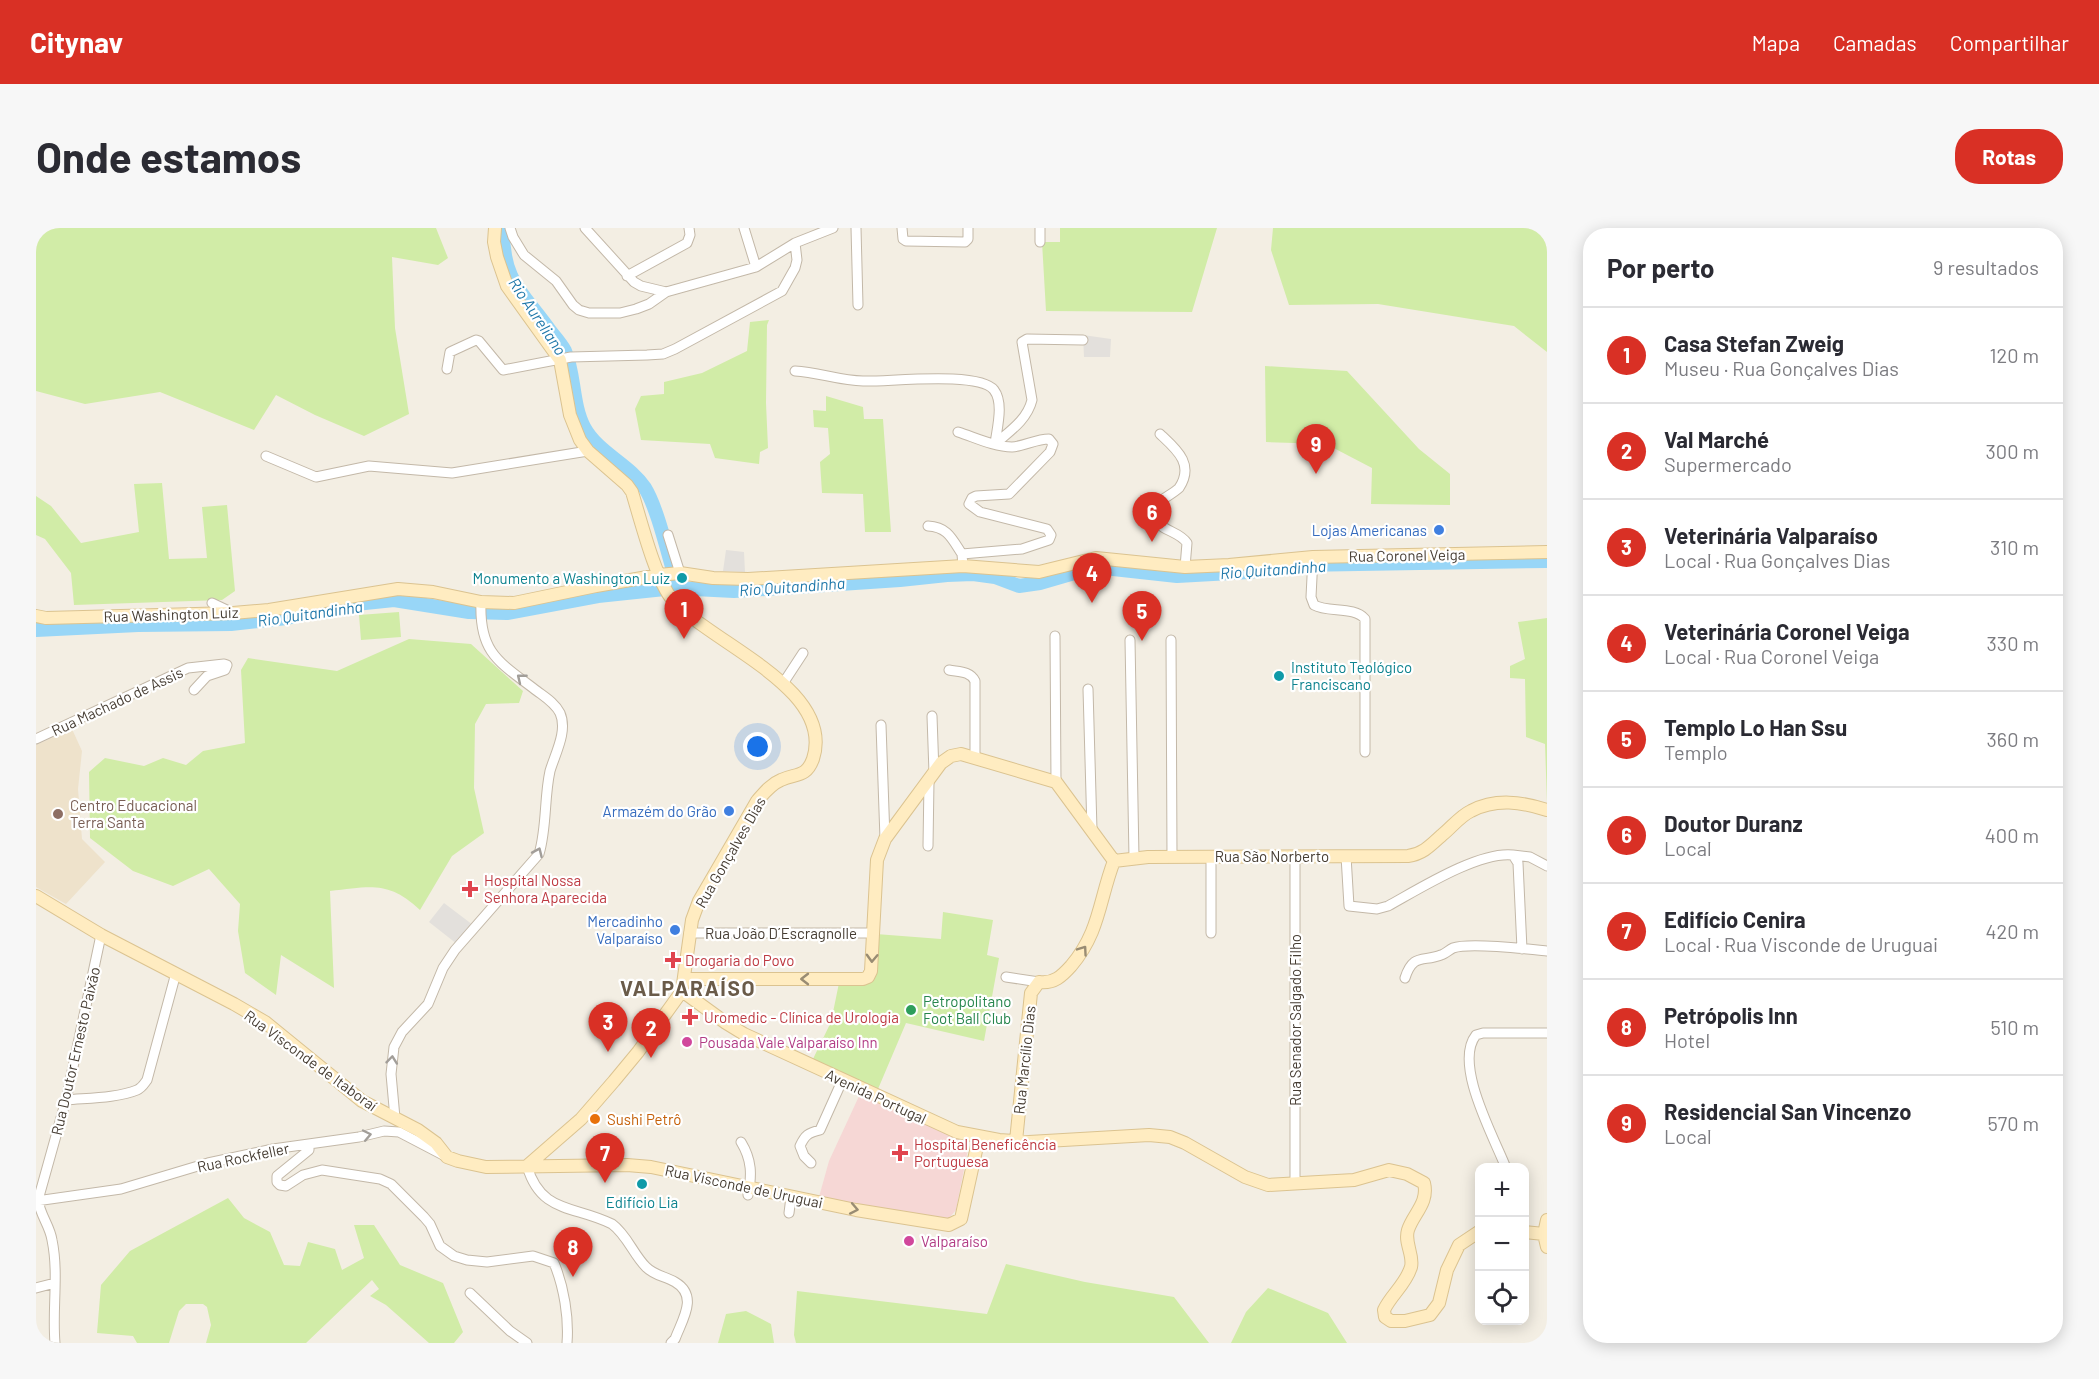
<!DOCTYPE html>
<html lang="pt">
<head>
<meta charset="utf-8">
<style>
	body { margin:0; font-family:Barlow,sans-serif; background:#f7f7f7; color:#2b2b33 }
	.controls { position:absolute; right:18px; bottom:18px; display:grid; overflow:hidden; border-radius:12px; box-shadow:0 3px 15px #0003 }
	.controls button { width:54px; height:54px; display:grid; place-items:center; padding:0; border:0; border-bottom:2px solid #e1e1e2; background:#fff; color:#2b2b33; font:30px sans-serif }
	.you { position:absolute; left:722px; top:519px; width:21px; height:21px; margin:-15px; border:4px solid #fff; border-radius:50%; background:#1a73e8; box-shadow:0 0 0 9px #1a73e833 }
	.badge { display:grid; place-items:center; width:39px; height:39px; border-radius:50%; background:#d93025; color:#fff; font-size:20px; font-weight:700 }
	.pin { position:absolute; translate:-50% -50px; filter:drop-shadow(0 2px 3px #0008) }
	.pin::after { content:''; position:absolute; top:32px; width:21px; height:18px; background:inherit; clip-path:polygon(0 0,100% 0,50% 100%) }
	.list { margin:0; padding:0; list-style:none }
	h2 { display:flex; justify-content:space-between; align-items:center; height:78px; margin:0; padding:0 24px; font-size:26px }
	h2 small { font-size:20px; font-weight:400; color:#7c7c81 }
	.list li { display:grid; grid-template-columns:39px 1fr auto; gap:18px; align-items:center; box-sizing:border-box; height:96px; padding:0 24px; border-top:2px solid #e1e1e2 }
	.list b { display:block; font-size:22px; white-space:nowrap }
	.list p { margin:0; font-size:20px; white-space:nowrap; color:#7c7c81 }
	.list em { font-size:20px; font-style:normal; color:#7c7c81 }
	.icon { flex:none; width:33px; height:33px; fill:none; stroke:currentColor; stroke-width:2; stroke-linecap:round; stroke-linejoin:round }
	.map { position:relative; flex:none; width:1511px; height:1115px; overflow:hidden; border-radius:24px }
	header { display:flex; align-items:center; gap:36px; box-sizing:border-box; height:84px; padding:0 30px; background:#d93025; color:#fff }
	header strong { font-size:28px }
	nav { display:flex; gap:33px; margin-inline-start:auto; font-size:21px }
	.intro { display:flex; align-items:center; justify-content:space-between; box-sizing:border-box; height:144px; padding:0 36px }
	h1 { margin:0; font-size:42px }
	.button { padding:15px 27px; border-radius:24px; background:#d93025; color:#fff; font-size:21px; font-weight:700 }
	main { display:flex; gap:36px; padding:0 36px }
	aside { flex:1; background:#fff; border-radius:24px; box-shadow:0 3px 15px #0003 }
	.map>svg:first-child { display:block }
</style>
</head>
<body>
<header>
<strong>Citynav</strong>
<nav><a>Mapa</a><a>Camadas</a><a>Compartilhar</a></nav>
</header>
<div class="intro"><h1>Onde estamos</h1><a class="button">Rotas</a></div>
<main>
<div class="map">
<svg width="1511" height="1115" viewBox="0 0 1511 1115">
	<rect width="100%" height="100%" fill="#f3eee3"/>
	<path fill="#eee2cb" d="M 36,501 L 46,523 L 42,561 L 46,611 L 69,634 L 30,676 L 0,659 L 0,517 Z"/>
	<path fill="#f6d7d5" d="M 824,866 L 933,916 L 920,982 L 913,990 L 908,991 L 783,969 L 793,933 Z"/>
	<path fill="#d1eca7" d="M 0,0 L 400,0 L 412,30 L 402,37 L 356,29 L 359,100 L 373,186 L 328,208 L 279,187 L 240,167 L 218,202 L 124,164 L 49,176 L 0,163 Z
		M 1024,0 L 1181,0 L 1156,84 L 1010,83 L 1006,14 L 1024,14 Z
		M 1237,0 L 1511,0 L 1511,124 L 1478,98 L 1342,76 L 1253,77 L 1235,22 Z
		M 733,92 L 731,97 L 730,175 L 732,220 L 724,224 L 723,236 L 679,230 L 674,216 L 605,212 L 599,181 L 605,168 L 628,166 L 628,154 L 666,145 L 711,123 L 714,94 Z
		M 1229,138 L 1311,143 L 1383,221 L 1414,246 L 1414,277 L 1335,276 L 1336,240 L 1290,216 L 1230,214 Z
		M 790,168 L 827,179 L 828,191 L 847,191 L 855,304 L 829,304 L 827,266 L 786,265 L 784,234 L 794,226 L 792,200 L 778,199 L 777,182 L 790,183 Z
		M 126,255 L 133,331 L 171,330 L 166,279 L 191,277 L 199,363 L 186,372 L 38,377 L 35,345 L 9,311 L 0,307 L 0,268 L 15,278 L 45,315 L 103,304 L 98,256 Z
		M 363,384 L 365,409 L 325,412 L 323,387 Z
		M 1511,390 L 1511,574 L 1509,516 L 1490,509 L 1489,451 L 1474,450 L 1474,438 L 1489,431 L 1482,394 Z
		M 373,411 L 435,416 L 487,463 L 483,475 L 450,476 L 439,496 L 438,560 L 448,605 L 416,628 L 384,682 C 352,652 334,659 294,663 L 298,760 L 245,727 L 240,767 L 209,745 L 202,703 L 204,676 L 173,641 L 137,658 L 97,643 L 54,610 L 53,544 L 69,530 L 108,538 L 127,530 L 150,537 L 167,523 L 209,515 L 205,442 L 212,430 L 301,443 Z
		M 907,684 L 957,692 L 951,727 L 963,730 L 948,813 L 870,795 L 842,861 L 777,831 L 795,794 L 803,755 L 827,755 L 840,706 L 905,711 Z
		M 192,970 L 208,990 L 234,1004 L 248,1037 L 264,1038 L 272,1014 L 299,1021 L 306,1042 L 328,1030 L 318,997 L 338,997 L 364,1037 L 407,1055 L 427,1104 L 418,1115 L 393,1115 L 350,1077 L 334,1068 L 343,1061 L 336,1052 L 270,1115 L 170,1115 L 175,1097 L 171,1079 L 167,1076 L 150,1076 L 143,1083 L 133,1115 L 101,1115 L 97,1108 L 61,1105 L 65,1057 L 94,1023 Z
		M 970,1036 L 1049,1054 L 1138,1069 L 1173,1115 L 760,1115 L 758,1107 L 761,1063 L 951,1086 Z
		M 1232,1060 L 1292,1085 L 1311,1115 L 1195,1115 L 1210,1084 Z
		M 710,1083 L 735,1096 L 738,1115 L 682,1115 L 690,1086 Z"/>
	<path fill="#e3e0dc" d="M 1047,107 L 1075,111 L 1074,129 L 1048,129 Z
		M 690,322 L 708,324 L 709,344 L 687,343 Z
		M 408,675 L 437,697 L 421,716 L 393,694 Z"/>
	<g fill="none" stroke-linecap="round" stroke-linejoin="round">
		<path stroke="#98d6f7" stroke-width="14" d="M 467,0 C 466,54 487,64 515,104 C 520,110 526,117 529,123 C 539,146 536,176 548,199 C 562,225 593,236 609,260 C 622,281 633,331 641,356
			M 0,402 L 102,397 L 195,396 L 251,390 L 310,377 L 358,372 L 433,384 L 471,385 L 562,368 L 638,360 L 698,363 L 864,352 L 911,347 L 937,346 L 959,349 L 983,358 L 1004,355 L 1059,339 L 1141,348 L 1213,344 L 1262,337 L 1511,333"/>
		<defs>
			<path id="street" d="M 474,0 L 477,9 L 488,27 L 520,53 L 537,77 L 543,82 L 553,85 L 584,85 L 600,81 L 613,76 L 630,64 L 720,39 L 759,15 L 797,0
				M 549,0 L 598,54 L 605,58 L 630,64
				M 708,0 L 720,39
				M 820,0 L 822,77
				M 866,0 L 867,11 L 870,13 L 929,14 L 932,11 L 932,0
				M 1004,0 L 1004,14
				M 591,48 L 651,15 L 654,7 L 653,0
				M 411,141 L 414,124 L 440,112 L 443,113 L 467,142 L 535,129 L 611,127 L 627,126 L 639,121 L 746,63 L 759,40 L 761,32 L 759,15
				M 759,143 C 782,144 804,153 827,153 C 852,154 943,143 958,162 C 968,175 961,200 959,216
				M 922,204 C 938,209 958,219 976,219 C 989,218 1000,211 1013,211 L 1017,216 L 1014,224 L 973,266 L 940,268 L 936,270 L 933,276 L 944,284 L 1011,301 L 1015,307 L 1013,312 L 986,321 L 926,326 L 927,338
				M 1124,206 C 1140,221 1159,236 1143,260 C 1131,271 1117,271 1119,291 C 1127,304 1143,303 1151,315 L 1149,339
				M 959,216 C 974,203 991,192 996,172 L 986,114 L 991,111 L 1047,112
				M 230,228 L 280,249 L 333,238 L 416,245 L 552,223
				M 892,298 C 912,299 916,311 926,326
				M 632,307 L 644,345
				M 1277,329 L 1275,369 L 1278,377 C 1292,385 1318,378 1329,391 L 1329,524
				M 176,375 L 195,384
				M 1019,408 L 1020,554
				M 1094,412 L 1098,630
				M 1135,412 L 1136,629
				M 913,442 C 923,444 934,443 939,453 L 939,529
				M 748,454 L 767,425
				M 1052,461 L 1056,602
				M 896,488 L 898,545
				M 845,497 L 849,611
				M 0,511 L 152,440 L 188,436 L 191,437 L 189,442 L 171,448 L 158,462
				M 892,618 L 893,553
				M 1477,627 L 1494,629 L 1511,638
				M 1310,628 L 1313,678 L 1341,681 L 1352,678 C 1383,661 1443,623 1477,627 L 1482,635 L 1486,721
				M 1175,629 L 1175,705
				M 653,705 L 837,705
				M 970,749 L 1003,754
				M 1369,750 C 1377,725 1387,734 1405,727 C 1409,726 1413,722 1417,720 C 1433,714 1492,721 1511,723
				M 30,872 C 50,870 82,870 101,862 C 106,860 108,856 111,852 L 140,745
				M 359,890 L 355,846 L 358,819 L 366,804 L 392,776 L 407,740 L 419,722 L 503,626 C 511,599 508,570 514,543 C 519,526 532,503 524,485 C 519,475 509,469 501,463 C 463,434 443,425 445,374
				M 705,914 C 716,932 716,947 712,967
				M 273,916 L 273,922 L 241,948 L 241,954 L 244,957 L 250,958 L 267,947 L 286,942 L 344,951 L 355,956 L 388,989 L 394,996 L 404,1018 L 418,1028 L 431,1032 L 451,1034 L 497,1028 L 518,1035 C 528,1059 533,1090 531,1115
				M 775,935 L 768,928 L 764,918 C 769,907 772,905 784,902 L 806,853
				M 491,938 C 505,986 538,977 576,996 C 591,1007 597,1026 610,1039 C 619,1048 629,1048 639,1054 C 663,1068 646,1092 639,1111 L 635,1115
				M 1470,940 C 1458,909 1417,836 1440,807 L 1447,805 L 1511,805
				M 1259,955 L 1259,628
				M 0,973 L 85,961 L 172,935 L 237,921 L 323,909 L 348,903 L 363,904 L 407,927
				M 753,985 L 755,969
				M 0,1060 L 19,1055
				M 434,1065 L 474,1103 L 491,1115
				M 19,1115 C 16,1081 23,1046 16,1012 C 14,998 4,987 2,972 L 30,872 L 65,707"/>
			<path id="secondary" d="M 459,0 L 458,14 L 461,29 L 471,58 L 524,132 L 534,187 L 544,212 L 552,223 L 591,257 L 596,264 C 604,290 620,353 636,371 C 673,415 800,460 777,531 C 770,550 760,545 745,552 C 735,556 728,565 721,573 L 663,673 L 656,692 L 646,763 L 602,824 L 578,853 L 545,891 L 491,938
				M 0,388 L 10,390 L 197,385 L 233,382 L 362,361 L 397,364 L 445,374 L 478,375 L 560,358 L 623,347 L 644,345 L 677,350 L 712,351 L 927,338 L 1003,344 L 1060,330 L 1149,339 L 1193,337 L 1277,329 L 1511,324
				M 1078,633 L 1112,629 L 1372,628 C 1387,626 1395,617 1406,607 C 1415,600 1424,588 1435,583 C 1460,570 1486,574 1511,582
				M 0,668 L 65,707 L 198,776 L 229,794 L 326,873 L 382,902 L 400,915 L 411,929 L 422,933 L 450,939 L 591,937 L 615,939 L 820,982 L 913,997 L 925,991 L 943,909
				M 648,751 L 827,751 L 832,749 L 835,743 L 841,632 L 849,611 L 905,535 L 915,528 L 925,526 L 1020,554 L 1078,633
				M 646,763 L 690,795 L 708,806 L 921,904 L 963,912 L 993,914 L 1113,907 L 1134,909 L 1149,915 L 1209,949 L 1232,957 L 1318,952 L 1353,942 L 1371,946 L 1388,955 C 1393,975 1377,986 1372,1002 C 1368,1015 1378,1027 1375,1039 C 1370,1056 1355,1067 1348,1082 L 1349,1089 L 1355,1093 L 1369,1093 L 1394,1087 L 1403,1075 L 1411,1042 L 1423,1017 L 1444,1003
				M 980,913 L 995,765 L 1003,754 C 1018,756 1026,748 1035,738 C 1064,704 1063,672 1078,633
				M 1511,992 L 1508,1006 L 1511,1019
				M 1488,1004 L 1508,1006"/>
		</defs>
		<use href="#street" stroke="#c3b8a8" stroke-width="11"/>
		<use href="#secondary" stroke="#dbc390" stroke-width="14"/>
		<use href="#street" stroke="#fff" stroke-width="9"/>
		<use href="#secondary" stroke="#ffecc1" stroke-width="12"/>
	</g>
	<defs><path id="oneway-chevron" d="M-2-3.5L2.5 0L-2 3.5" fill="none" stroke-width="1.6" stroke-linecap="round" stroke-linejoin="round" transform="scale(1.5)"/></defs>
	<g stroke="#a29e99">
		<use href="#oneway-chevron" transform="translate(485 450) rotate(-141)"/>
		<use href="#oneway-chevron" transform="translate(502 624) rotate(-66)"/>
		<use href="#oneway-chevron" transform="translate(356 832) rotate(-84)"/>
		<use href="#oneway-chevron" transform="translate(331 907) rotate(-12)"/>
	</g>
	<g stroke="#998c73">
		<use href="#oneway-chevron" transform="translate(1047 722) rotate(-55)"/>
		<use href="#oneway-chevron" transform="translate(836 730) rotate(92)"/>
		<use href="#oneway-chevron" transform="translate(769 751) rotate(180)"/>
		<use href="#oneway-chevron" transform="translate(818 981) rotate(11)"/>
	</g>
	<g fill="#3f7fe0" stroke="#fff" stroke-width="2">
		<circle cx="1403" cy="302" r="6"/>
		<circle cx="693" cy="583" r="6"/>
		<circle cx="639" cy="702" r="6"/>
	</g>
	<g fill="#0f9aa8" stroke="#fff" stroke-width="2">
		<circle cx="646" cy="350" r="6"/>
		<circle cx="1243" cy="448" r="6"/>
		<circle cx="606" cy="956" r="6"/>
	</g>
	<circle fill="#8d6e63" stroke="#fff" stroke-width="2" cx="22" cy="586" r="6"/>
	<g fill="#e0444e" stroke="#fff" stroke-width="2">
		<path d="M431 652h6v6h6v6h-6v6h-6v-6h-6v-6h6z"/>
		<path d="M634 723h6v6h6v6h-6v6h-6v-6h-6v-6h6z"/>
		<path d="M651 780h6v6h6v6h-6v6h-6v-6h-6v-6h6z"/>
		<path d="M861 916h6v6h6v6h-6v6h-6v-6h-6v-6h6z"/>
	</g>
	<circle fill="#2e9e5b" stroke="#fff" stroke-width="2" cx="875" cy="782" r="6"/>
	<g fill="#d1479c" stroke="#fff" stroke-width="2">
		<circle cx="651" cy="814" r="6"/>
		<circle cx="873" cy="1013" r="6"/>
	</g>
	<circle fill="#e8710a" stroke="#fff" stroke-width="2" cx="559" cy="891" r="6"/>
	<g text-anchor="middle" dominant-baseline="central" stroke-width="4.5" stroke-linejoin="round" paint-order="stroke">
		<g font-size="15" fill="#366cbe" stroke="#fff" text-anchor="end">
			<text x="1391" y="302">Lojas Americanas</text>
			<text x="681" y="583">Armazém do Grão</text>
			<text x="627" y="693">Mercadinho<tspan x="627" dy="17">Valparaíso</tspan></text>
		</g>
		<g font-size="15" fill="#463d33" stroke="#fff">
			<text transform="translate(1371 327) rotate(-1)">Rua Coronel Veiga</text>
			<text transform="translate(135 386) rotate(-2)">Rua Washington Luiz</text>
			<text transform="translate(81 473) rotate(-25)">Rua Machado de Assis</text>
			<text transform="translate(694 624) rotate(-60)">Rua Gonçalves Dias</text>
			<text x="1236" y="628">Rua São Norberto</text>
			<text x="745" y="705">Rua João D´Escragnolle</text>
			<text transform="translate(1259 792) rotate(-90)">Rua Senador Salgado Filho</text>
			<text transform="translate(39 823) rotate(-77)">Rua Doutor Ernesto Paixão</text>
			<text transform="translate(275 832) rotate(36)">Rua Visconde de Itaboraí</text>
			<text transform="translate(988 832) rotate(-84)">Rua Marcílio Dias</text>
			<text transform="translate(840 868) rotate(25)">Avenida Portugal</text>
			<text transform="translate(207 929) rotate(-12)">Rua Rockfeller</text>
			<text transform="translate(708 958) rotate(12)">Rua Visconde de Uruguai</text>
		</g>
		<g font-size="15" fill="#0d838f" stroke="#fff" text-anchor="end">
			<text x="634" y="350">Monumento a Washington Luiz</text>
			<text x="1255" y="439" text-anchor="start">Instituto Teológico<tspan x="1255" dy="17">Franciscano</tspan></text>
			<text x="606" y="974" text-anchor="middle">Edifício Lia</text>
		</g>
		<g font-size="15" fill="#785e54" stroke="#fff" text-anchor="start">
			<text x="34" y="577">Centro Educacional<tspan x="34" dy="17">Terra Santa</tspan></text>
		</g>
		<g font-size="15" fill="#be3a42" stroke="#fff" text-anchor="start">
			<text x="448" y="652">Hospital Nossa<tspan x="448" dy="17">Senhora Aparecida</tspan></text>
			<text x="649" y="732">Drogaria do Povo</text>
			<text x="668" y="789">Uromedic - Clínica de Urologia</text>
			<text x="878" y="916">Hospital Beneficência<tspan x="878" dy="17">Portuguesa</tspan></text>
		</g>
		<g font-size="15" fill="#27864d" stroke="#fff" text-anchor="start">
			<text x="887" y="773">Petropolitano<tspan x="887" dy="17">Foot Ball Club</tspan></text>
		</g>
		<g font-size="15" fill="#b23c85" stroke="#fff" text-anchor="start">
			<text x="663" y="814">Pousada Vale Valparaíso Inn</text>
			<text x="885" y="1013">Valparaíso</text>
		</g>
		<g font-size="15" fill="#c56008" stroke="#fff" text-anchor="start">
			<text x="571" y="891">Sushi Petrô</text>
		</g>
		<g font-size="16" font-style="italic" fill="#2078aa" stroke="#fff">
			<text transform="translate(502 88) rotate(56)">Rio Aureliano</text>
			<text transform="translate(1237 341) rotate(-4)">Rio Quitandinha</text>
			<text transform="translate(756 358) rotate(-4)">Rio Quitandinha</text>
			<text transform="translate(274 385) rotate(-8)">Rio Quitandinha</text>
		</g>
		<g font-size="21" font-weight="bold" letter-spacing="1.5" fill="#6a5b49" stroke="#fff">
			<text x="652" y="759">VALPARAÍSO</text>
		</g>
	</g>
</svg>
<div class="controls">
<button>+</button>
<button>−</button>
<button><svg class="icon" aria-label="locate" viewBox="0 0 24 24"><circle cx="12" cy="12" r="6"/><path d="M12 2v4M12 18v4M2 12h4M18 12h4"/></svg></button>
</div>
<div class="you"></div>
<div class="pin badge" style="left:648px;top:411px">1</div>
<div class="pin badge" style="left:615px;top:830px">2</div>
<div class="pin badge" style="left:572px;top:824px">3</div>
<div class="pin badge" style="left:1056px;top:375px">4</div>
<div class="pin badge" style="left:1106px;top:413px">5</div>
<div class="pin badge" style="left:1116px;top:314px">6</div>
<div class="pin badge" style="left:569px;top:955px">7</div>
<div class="pin badge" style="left:537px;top:1049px">8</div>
<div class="pin badge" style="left:1280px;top:246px">9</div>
</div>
<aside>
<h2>Por perto<small>9 resultados</small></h2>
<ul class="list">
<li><span class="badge">1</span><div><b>Casa Stefan Zweig</b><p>Museu · Rua Gonçalves Dias</p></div><em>120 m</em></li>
<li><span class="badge">2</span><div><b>Val Marché</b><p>Supermercado</p></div><em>300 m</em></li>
<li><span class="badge">3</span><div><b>Veterinária Valparaíso</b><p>Local · Rua Gonçalves Dias</p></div><em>310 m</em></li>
<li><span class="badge">4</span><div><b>Veterinária Coronel Veiga</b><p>Local · Rua Coronel Veiga</p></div><em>330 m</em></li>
<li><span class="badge">5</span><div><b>Templo Lo Han Ssu</b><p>Templo</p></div><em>360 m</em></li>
<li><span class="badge">6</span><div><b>Doutor Duranz</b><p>Local</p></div><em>400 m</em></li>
<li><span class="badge">7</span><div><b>Edifício Cenira</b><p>Local · Rua Visconde de Uruguai</p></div><em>420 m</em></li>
<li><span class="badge">8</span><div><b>Petrópolis Inn</b><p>Hotel</p></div><em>510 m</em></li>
<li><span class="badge">9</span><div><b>Residencial San Vincenzo</b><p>Local</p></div><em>570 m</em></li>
</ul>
</aside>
</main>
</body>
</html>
